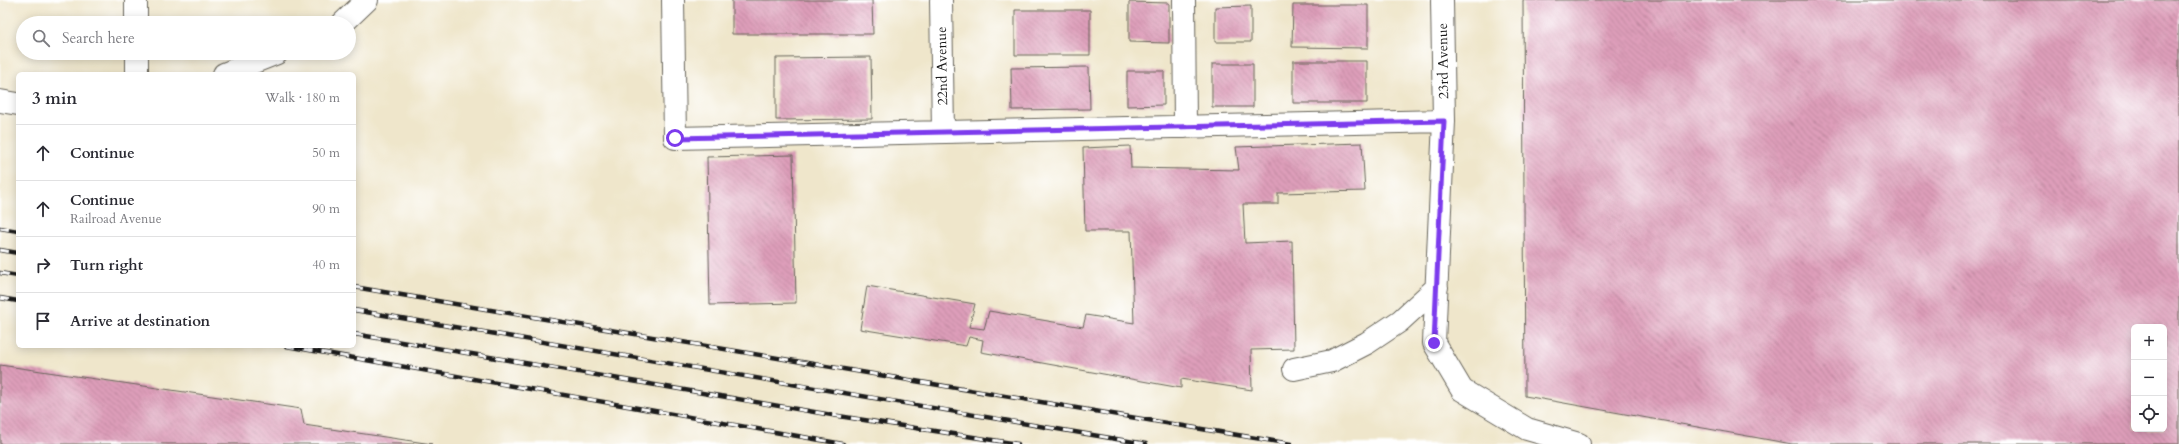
<!DOCTYPE html>
<html lang="en">
<head>
<meta charset="utf-8">
<style>
	body { margin:0; font-family:Cardo,serif; background:#f7f7f7; color:#2b2b33 }
	.controls { position:absolute; right:12px; bottom:12px; display:grid; overflow:hidden; border-radius:6px; box-shadow:0 2px 10px #0003 }
	.controls button { width:36px; height:36px; display:grid; place-items:center; padding:0; border:0; border-bottom:1px solid #e1e1e2; background:#fff; color:#2b2b33; font:20px sans-serif }
	.stop { position:absolute; width:12px; height:12px; margin:-9px; border:3px solid #7c3aed; border-radius:50%; background:#fff }
	.stop.end { background:#7c3aed; border-color:#fff; box-shadow:0 1px 4px #0008 }
	.list { margin:0; padding:0; list-style:none }
	h2 { display:flex; justify-content:space-between; align-items:center; height:52px; margin:0; padding:0 16px; font-size:17px }
	h2 small { font-size:13px; font-weight:400; color:#7c7c81 }
	.list li { display:grid; grid-template-columns:26px 1fr auto; gap:12px; align-items:center; box-sizing:border-box; height:56px; padding:0 16px; border-top:1px solid #e1e1e2 }
	.list b { display:block; font-size:15px; white-space:nowrap }
	.list p { margin:0; font-size:13px; white-space:nowrap; color:#7c7c81 }
	.list em { font-size:13px; font-style:normal; color:#7c7c81 }
	.icon { flex:none; width:22px; height:22px; fill:none; stroke:currentColor; stroke-width:2; stroke-linecap:round; stroke-linejoin:round }
	.map { position:relative; flex:none; width:2179px; height:444px; overflow:hidden }
	.search { position:absolute; background:#fff; box-shadow:0 2px 10px #0003; left:16px; top:16px; width:340px; height:44px; display:flex; align-items:center; gap:10px; box-sizing:border-box; padding:0 14px; border-radius:22px; color:#7c7c81; font-size:15px }
	.panel { position:absolute; background:#fff; box-shadow:0 2px 10px #0003; left:16px; top:72px; width:340px; height:276px; border-radius:6px }
	.map>svg:first-child { display:block }
</style>
</head>
<body>
<div class="map">
<svg width="2179" height="444" viewBox="0 0 2179 444">
	<defs>
		<pattern id="building-back-hatch" width="6" height="6" patternUnits="userSpaceOnUse"><rect width="6" height="6" fill="#de9eba"/><path d="M-1 5l2 2M0 0l6 6M5-1l2 2" fill="none" stroke="#b38096"/></pattern>
	</defs>
	<rect width="100%" height="100%" fill="#fff"/>
	<filter id="ink" filterUnits="userSpaceOnUse"><feTurbulence type="fractalNoise" baseFrequency=".025" numOctaves="2"/><feDisplacementMap in="SourceGraphic" scale="8" xChannelSelector="R" yChannelSelector="G"/><feConvolveMatrix kernelMatrix="1 2 1 2 8 2 1 2 1" color-interpolation-filters="sRGB"/></filter>
	<filter id="wash" filterUnits="userSpaceOnUse"><feTurbulence type="fractalNoise" baseFrequency=".012" numOctaves="4" result="noise"/><feDisplacementMap in="SourceGraphic" scale="16" xChannelSelector="R" yChannelSelector="G"/><feGaussianBlur stdDeviation="0.9" result="paint"/><feColorMatrix in="noise" values="0 0 0 0 0 0 0 0 0 0 0 0 0 0 0 0 0 1.4 0 .05"/><feComposite in="paint" operator="in"/></filter>
	<g filter="url(#wash)">
		<rect width="100%" height="100%" fill="#efe6cb"/>
		<g id="blocks">
			<path fill="url(#building-back-hatch)" fill-rule="evenodd" d="M 732,0 L 872,0 L 873,34 L 732,34 Z
				M 1523,0 L 2179,0 L 2179,444 L 1792,444 L 1525,396 ZM 2134,327 L 2164,327 L 2164,429 L 2134,429 Z
				M 1129,2 L 1169,3 L 1169,43 L 1129,42 Z
				M 1293,5 L 1368,5 L 1368,48 L 1292,47 Z
				M 1251,6 L 1251,42 L 1215,42 L 1215,7 Z
				M 1015,10 L 1090,10 L 1090,55 L 1015,55 Z
				M 871,57 L 872,119 L 776,120 L 776,58 Z
				M 1293,61 L 1367,61 L 1367,103 L 1293,103 Z
				M 1212,64 L 1253,64 L 1253,107 L 1212,107 Z
				M 1089,67 L 1090,109 L 1012,110 L 1011,68 Z
				M 1127,71 L 1164,71 L 1164,105 L 1127,106 Z
				M 1362,143 L 1365,191 L 1278,193 L 1278,204 L 1243,204 L 1245,243 L 1292,241 L 1294,349 L 1251,350 L 1252,390 L 1181,379 L 1181,388 L 981,352 L 983,340 L 969,337 L 966,346 L 860,329 L 867,286 L 975,304 L 969,327 L 984,329 L 989,311 L 1083,327 L 1086,315 L 1134,323 L 1131,231 L 1085,231 L 1083,148 L 1130,146 L 1131,168 L 1239,170 L 1236,147 Z
				M 793,155 L 796,303 L 710,305 L 707,157 Z
				M 0,365 L 301,409 L 304,425 L 432,444 L 0,444 Z"/>
		</g>
	</g>
	<g filter="url(#ink)">
		<use href="#blocks" fill-opacity="0" stroke="#666359" stroke-width="1"/>
		<g fill="none" stroke-linecap="round" stroke-linejoin="round">
			<defs>
				<path id="minor" d="M 136,0 L 136,23
					M 673,0 L 675,138 L 1444,121
					M 941,0 L 943,132
					M 1184,0 L 1185,127
					M 1442,0 L 1444,121 L 1434,343 L 1462,390 L 1527,429 L 1579,444
					M 343,23 L 367,0
					M 137,53 L 137,74
					M 224,74 L 277,53
					M 0,101 L 18,104
					M 1294,369 L 1332,361 L 1367,343 L 1400,321 L 1437,287"/>
			</defs>
			<use href="#minor" stroke="#666359" stroke-width="24"/>
			<use href="#minor" stroke="#fff" stroke-width="22"/>
			<defs>
				<path id="rail" d="M 0,228 L 18,231
					M 0,250 L 18,253
					M 0,273 L 18,276
					M 354,287 L 1291,444
					M 0,298 L 18,301
					M 354,310 L 1146,444
					M 354,334 L 832,415 L 1018,444
					M 286,346 L 843,444"/>
			</defs>
			<use href="#rail" stroke="#1c1c1c" stroke-width="4.5"/>
			<use href="#rail" stroke="#fff" stroke-width="3" stroke-dasharray="9" stroke-linecap="butt"/>
		</g>
	</g>
	<g fill="none" stroke-linecap="round" stroke-linejoin="round" filter="url(#ink)">
		<path stroke="#7c3aed" stroke-width="5" d="M 675,138 L 1444,121 L 1434,343"/>
	</g>
	<g text-anchor="middle" dominant-baseline="central" stroke-width="3" stroke-linejoin="round" paint-order="stroke">
		<g font-size="14" fill="#1c1c1c" stroke="#fff">
			<text transform="translate(1443 61) rotate(-91)">23rd Avenue</text>
			<text transform="translate(942 66) rotate(-91)">22nd Avenue</text>
		</g>
	</g>
</svg>
<div class="controls">
<button>+</button>
<button>−</button>
<button><svg class="icon" aria-label="locate" viewBox="0 0 24 24"><circle cx="12" cy="12" r="6"/><path d="M12 2v4M12 18v4M2 12h4M18 12h4"/></svg></button>
</div>
<div class="stop" style="left:675px;top:138px"></div>
<div class="stop end" style="left:1434px;top:343px"></div>
<div class="search"><svg class="icon" aria-label="search" viewBox="0 0 24 24"><circle cx="10" cy="10" r="6"/><path d="M15 15l6 6"/></svg>Search here</div>
<section class="panel">
<h2>3 min<small>Walk · 180 m</small></h2>
<ul class="list">
<li><svg class="icon" aria-label="ahead" viewBox="0 0 24 24"><path d="M12 20V5M6 11l6-6 6 6"/></svg><div><b>Continue</b></div><em>50 m</em></li>
<li><svg class="icon" aria-label="ahead" viewBox="0 0 24 24"><path d="M12 20V5M6 11l6-6 6 6"/></svg><div><b>Continue</b><p>Railroad Avenue</p></div><em>90 m</em></li>
<li><svg class="icon" aria-label="right" viewBox="0 0 24 24"><path d="M7 20v-9h11M14 6l5 5-5 5"/></svg><div><b>Turn right</b></div><em>40 m</em></li>
<li><svg class="icon" aria-label="arrive" viewBox="0 0 24 24"><path d="M6 21V4h12l-3 4 3 4H6"/></svg><div><b>Arrive at destination</b></div></li>
</ul>
</section>
</div>
</body>
</html>
